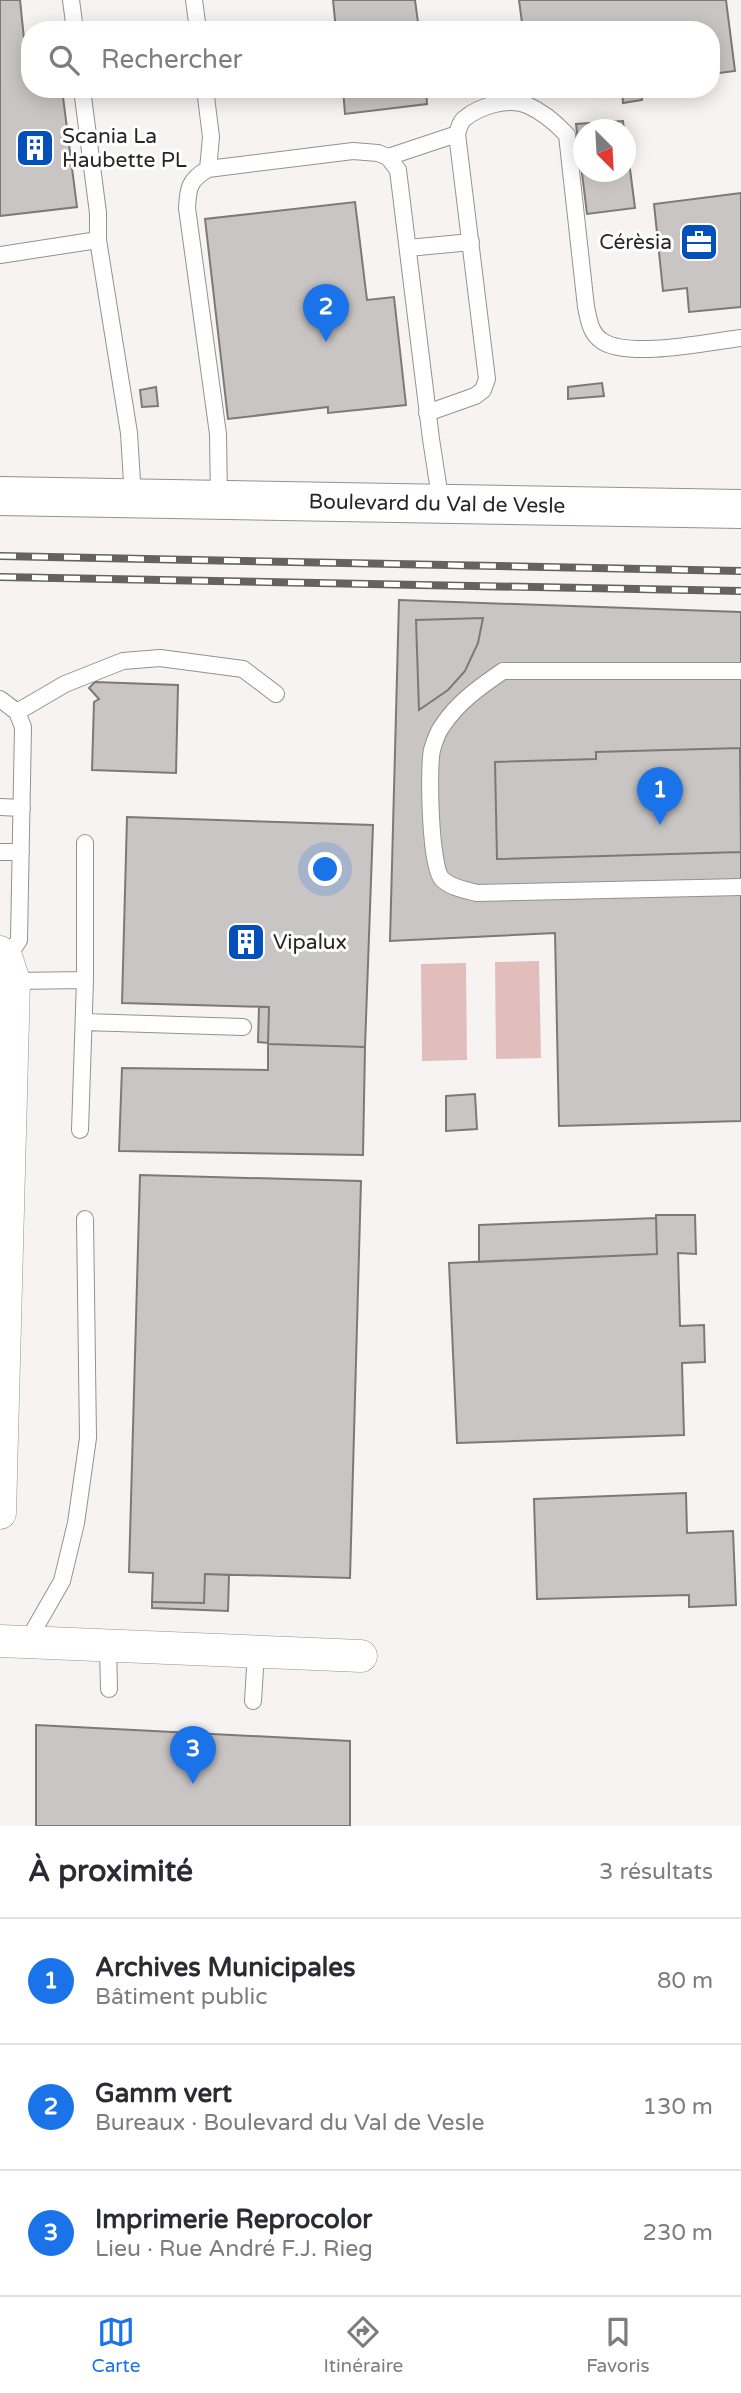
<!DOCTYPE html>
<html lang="fr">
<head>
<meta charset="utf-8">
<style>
	body { margin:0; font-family:"Varela Round",sans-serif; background:#f7f7f7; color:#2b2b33 }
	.compass { position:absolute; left:573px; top:119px; width:63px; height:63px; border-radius:50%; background:#fff; box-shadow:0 4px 18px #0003; rotate:156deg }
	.you { position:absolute; left:326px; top:870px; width:24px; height:24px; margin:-18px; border:5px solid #fff; border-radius:50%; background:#1a73e8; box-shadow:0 0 0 10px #1a73e833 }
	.badge { display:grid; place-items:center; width:46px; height:46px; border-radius:50%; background:#1a73e8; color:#fff; font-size:23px; font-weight:700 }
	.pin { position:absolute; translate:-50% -58px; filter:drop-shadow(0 2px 4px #0008) }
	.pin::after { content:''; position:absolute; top:37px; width:24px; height:21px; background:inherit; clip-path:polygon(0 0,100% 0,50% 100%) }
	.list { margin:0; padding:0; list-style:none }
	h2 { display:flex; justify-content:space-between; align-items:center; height:91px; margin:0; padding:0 28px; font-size:30px }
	h2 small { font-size:23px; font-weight:400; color:#7c7c81 }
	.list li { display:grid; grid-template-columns:46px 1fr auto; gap:21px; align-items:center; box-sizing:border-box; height:126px; padding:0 28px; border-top:2px solid #e1e1e2 }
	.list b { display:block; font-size:26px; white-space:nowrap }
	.list p { margin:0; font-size:23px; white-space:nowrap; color:#7c7c81 }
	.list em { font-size:23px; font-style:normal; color:#7c7c81 }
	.icon { flex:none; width:38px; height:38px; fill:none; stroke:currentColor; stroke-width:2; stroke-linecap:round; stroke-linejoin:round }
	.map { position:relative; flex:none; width:741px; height:1826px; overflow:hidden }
	.search { position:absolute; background:#fff; box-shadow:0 4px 18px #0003; left:21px; right:21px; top:21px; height:77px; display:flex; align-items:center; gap:18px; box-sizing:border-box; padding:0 24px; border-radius:28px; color:#7c7c81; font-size:26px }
	.sheet { height:469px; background:#fff }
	nav { display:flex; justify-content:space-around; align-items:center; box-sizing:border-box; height:98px; border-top:2px solid #e1e1e2; background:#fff; font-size:19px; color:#7c7c81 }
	nav a { display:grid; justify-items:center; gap:4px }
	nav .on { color:#1a73e8 }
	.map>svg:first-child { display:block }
</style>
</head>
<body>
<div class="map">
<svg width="741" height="1826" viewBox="0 0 741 1826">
	<rect width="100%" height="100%" fill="#f8f3f3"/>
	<path fill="#e1bebb" d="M 539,961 L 541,1058 L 496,1059 L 495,962 Z
		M 466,963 L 467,1060 L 422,1061 L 421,964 Z"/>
	<path fill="#c9c5c4" stroke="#7d7979" stroke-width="2" d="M 0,0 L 20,0 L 26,58 L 30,57 L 30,89 L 62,89 L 77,207 L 0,216 Z
		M 333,0 L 415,0 L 419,30 L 336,30 Z
		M 519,0 L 726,0 L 735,71 L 711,74 L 711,30 L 523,30 Z
		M 343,89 L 426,89 L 427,104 L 345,114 Z
		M 530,89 L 590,89 L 531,96 Z
		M 622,89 L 641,89 L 642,100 L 623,103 Z
		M 623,121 L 624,130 L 584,130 L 584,172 L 626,172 L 626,138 L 635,208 L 587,214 L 576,124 Z
		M 741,193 L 741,307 L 689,312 L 687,288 L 663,291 L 654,204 Z
		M 355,202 L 367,300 L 394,297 L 406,405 L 328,413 L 328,407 L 228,419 L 205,219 Z
		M 602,383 L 604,396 L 568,399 L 568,387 Z
		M 156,387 L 158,406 L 142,407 L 140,390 Z
		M 399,600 L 741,612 L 741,1121 L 559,1126 L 555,933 L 390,941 Z
		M 483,618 L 478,643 L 465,671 L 448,690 L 419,710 L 416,620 Z
		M 95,682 L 178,685 L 176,773 L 92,770 L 94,702 L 99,699 L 89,688 Z
		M 740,748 L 741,852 L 497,859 L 495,762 L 596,759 L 596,752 Z
		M 127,817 L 373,825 L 365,1047 L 268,1044 L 269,1007 L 122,1003 Z
		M 259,1007 L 269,1007 L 268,1043 L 258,1042 Z
		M 268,1044 L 365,1047 L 363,1155 L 119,1151 L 122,1068 L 268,1070 Z
		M 475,1094 L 477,1129 L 446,1131 L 446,1096 Z
		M 140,1175 L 361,1181 L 350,1578 L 205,1574 L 204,1603 L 152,1602 L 153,1573 L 129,1572 Z
		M 656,1215 L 695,1215 L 696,1254 L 678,1253 L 680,1326 L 704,1325 L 705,1362 L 682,1363 L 684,1435 L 457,1443 L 449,1263 L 657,1254 Z
		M 656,1218 L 657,1254 L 479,1262 L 479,1225 Z
		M 686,1493 L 687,1533 L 733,1531 L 736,1605 L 689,1607 L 689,1595 L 537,1599 L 534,1499 Z
		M 205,1574 L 229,1575 L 228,1611 L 152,1608 L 152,1602 L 204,1603 Z
		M 36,1725 L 350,1741 L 350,1826 L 36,1826 Z"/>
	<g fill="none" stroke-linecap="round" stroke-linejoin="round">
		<defs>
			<path id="lane" d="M 71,0 L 75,30
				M 194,0 L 198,30
				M 82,89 L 98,213 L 98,240
				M 205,89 L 211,137 L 208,169
				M 388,157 L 457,134
				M 408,248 L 471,242
				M 0,255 L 98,240 L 129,433 L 133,498
				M 427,413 L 475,396 L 483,390 L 487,379 L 457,134 C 459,128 460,122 464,119 C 479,106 509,97 527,105 C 543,112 555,122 567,135 L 586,307 C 589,320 590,333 602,341 C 629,359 708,342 741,338
				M 219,500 L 218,434 L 187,208 C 188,188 189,180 208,169 L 353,151 L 378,153 L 388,157 L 398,170 L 431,439 L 441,504
				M 741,671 L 503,671 C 481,686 458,702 443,725 C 438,731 434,743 432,750 C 428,769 430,867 442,879 C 451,888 466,890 477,893 L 741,887
				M 0,699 L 17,712 L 23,727 L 19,940 L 7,959
				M 17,712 L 65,684 L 123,661 L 160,658 L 243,669 L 276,694
				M 0,807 L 22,808
				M 0,852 L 21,852
				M 85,980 L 85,843
				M 14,981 L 85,980 L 80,1130
				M 84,1022 L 243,1027
				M 27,1642 L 62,1581 L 76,1523 L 88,1438 L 85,1219
				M 108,1646 L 109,1689
				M 253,1701 L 256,1652"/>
			<path id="street" d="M 0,952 L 7,959 L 14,981 L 0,1513
				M 0,1641 L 361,1656"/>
			<path id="secondary" d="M 0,496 L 741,509"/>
		</defs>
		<use href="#lane" stroke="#959190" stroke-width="18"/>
		<use href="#street" stroke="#959190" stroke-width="33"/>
		<use href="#secondary" stroke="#959190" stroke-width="40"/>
		<use href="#lane" stroke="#fff" stroke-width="16"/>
		<use href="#street" stroke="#fff" stroke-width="32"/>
		<use href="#secondary" stroke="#fff" stroke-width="38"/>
		<defs>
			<path id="rail" d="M 0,556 L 741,571
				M 0,577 L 741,591"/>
		</defs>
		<use href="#rail" stroke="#646262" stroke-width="8"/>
		<use href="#rail" stroke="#fff" stroke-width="5" stroke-dasharray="16" stroke-linecap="butt"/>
	</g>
	<defs>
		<symbol id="building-square" viewBox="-11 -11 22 22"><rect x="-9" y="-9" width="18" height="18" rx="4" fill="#0450ba" stroke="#fff"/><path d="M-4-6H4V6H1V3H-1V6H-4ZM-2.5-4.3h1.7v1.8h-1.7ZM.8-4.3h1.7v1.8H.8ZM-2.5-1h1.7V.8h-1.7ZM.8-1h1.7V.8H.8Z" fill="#fff"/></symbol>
		<symbol id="office-square" viewBox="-11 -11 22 22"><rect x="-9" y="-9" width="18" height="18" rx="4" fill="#0450ba" stroke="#fff"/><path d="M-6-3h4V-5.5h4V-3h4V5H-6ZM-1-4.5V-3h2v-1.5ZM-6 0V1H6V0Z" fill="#fff"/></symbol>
	</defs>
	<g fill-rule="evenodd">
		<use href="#building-square" x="13" y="126" width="44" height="44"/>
		<use href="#office-square" x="677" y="220" width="44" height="44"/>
		<use href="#building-square" x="224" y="920" width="44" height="44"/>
	</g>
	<g text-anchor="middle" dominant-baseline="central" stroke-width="6" stroke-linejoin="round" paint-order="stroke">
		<g font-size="21" fill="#272626" stroke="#fff" text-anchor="start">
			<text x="62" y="136">Scania La<tspan x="62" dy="24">Haubette PL</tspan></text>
			<text x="672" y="242" text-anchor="end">Cérèsia</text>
			<text x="273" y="942">Vipalux</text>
		</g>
		<g font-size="21" fill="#272626" stroke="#fff">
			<text transform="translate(437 504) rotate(1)">Boulevard du Val de Vesle</text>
		</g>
	</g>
</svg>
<svg class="compass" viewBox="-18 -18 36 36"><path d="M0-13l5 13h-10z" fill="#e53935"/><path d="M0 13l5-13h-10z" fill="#7c7c81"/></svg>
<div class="you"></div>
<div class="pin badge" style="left:660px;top:825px">1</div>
<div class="pin badge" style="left:326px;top:342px">2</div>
<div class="pin badge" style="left:193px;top:1784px">3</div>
<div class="search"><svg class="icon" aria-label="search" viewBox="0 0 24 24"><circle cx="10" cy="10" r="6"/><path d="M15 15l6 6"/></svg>Rechercher</div>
</div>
<section class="sheet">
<h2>À proximité<small>3 résultats</small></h2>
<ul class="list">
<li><span class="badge">1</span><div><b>Archives Municipales</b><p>Bâtiment public</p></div><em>80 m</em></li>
<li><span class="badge">2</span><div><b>Gamm vert</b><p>Bureaux · Boulevard du Val de Vesle</p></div><em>130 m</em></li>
<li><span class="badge">3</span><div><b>Imprimerie Reprocolor</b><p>Lieu · Rue André F.J. Rieg</p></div><em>230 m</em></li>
</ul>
</section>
<nav>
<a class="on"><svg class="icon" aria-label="map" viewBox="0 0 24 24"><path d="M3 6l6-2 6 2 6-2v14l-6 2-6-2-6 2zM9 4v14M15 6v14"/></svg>Carte</a>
<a><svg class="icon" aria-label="directions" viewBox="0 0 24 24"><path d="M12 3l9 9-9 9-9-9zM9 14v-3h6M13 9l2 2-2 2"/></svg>Itinéraire</a>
<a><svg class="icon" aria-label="saved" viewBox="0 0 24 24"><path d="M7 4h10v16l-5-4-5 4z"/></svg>Favoris</a>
</nav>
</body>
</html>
